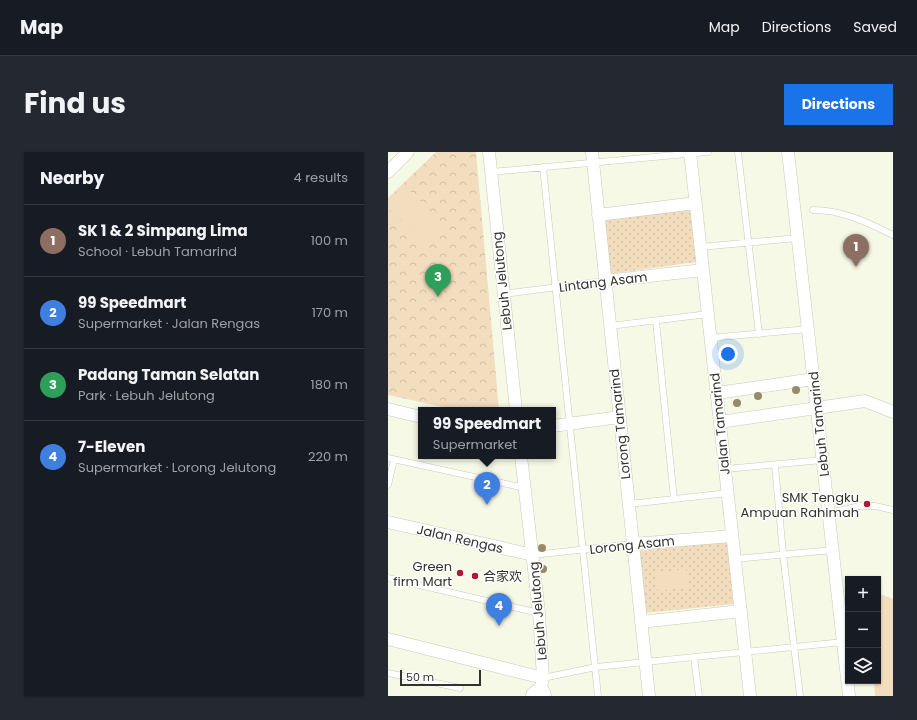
<!DOCTYPE html>
<html lang="en">
<head>
<meta charset="utf-8">
<style>
	body { margin:0; font-family:Poppins,"Noto Sans SC",sans-serif; background:#242831; color:#f1f3f6 }
	.controls { position:absolute; right:12px; bottom:12px; display:grid; overflow:hidden; border-radius:0px; box-shadow:0 1px 3px #0004 }
	.controls button { width:36px; height:36px; display:grid; place-items:center; padding:0; border:0; border-bottom:1px solid #363941; background:#171b24; color:#f1f3f6; font:20px sans-serif }
	.scale { position:absolute; left:12px; bottom:10px; width:81px; box-sizing:border-box; padding-left:4px; border:2px solid #32332c; border-top:0; font-size:11px; line-height:14px; white-space:nowrap; color:#32332c; -webkit-text-stroke:3px #fff; paint-order:stroke }
	.you { position:absolute; left:340px; top:202px; width:14px; height:14px; margin:-10px; border:3px solid #fff; border-radius:50%; background:#1a73e8; box-shadow:0 0 0 6px #1a73e833 }
	.badge { display:grid; place-items:center; width:26px; height:26px; border-radius:50%; background:#1a73e8; color:#fff; font-size:13px; font-weight:700 }
	.pin { position:absolute; translate:-50% -33px; filter:drop-shadow(0 1px 2px #0008) }
	.pin::after { content:''; position:absolute; top:21px; width:14px; height:12px; background:inherit; clip-path:polygon(0 0,100% 0,50% 100%) }
	.popup { position:absolute; left:30px; top:255px; width:138px; height:52px; box-sizing:border-box; display:grid; place-content:center; border-radius:0px; background:#171b24; filter:drop-shadow(0 1px 3px #0005); font-size:13px; white-space:nowrap; color:#9ea1a6 }
	.popup b { font-size:15px; color:#f1f3f6 }
	.popup::after { content:''; position:absolute; left:50%; top:100%; margin-left:-8px; border:8px solid transparent; border-top-color:#171b24 }
	.list { margin:0; padding:0; list-style:none }
	h2 { display:flex; justify-content:space-between; align-items:center; height:52px; margin:0; padding:0 16px; font-size:17px }
	h2 small { font-size:13px; font-weight:400; color:#9ea1a6 }
	.list li { display:grid; grid-template-columns:26px 1fr auto; gap:12px; align-items:center; box-sizing:border-box; height:72px; padding:0 16px; border-top:1px solid #363941 }
	.list b { display:block; font-size:15px; white-space:nowrap }
	.list p { margin:0; font-size:13px; white-space:nowrap; color:#9ea1a6 }
	.list em { font-size:13px; font-style:normal; color:#9ea1a6 }
	.icon { flex:none; width:22px; height:22px; fill:none; stroke:currentColor; stroke-width:2; stroke-linecap:round; stroke-linejoin:round }
	.map { position:relative; flex:none; width:505px; height:544px; overflow:hidden; border-radius:0px }
	header { display:flex; align-items:center; gap:24px; box-sizing:border-box; height:56px; padding:0 20px; background:#171b24; border-bottom:1px solid #363941 }
	header strong { font-size:19px }
	nav { display:flex; gap:22px; margin-inline-start:auto; font-size:14px }
	.intro { display:flex; align-items:center; justify-content:space-between; box-sizing:border-box; height:96px; padding:0 24px }
	h1 { margin:0; font-size:28px }
	.button { padding:10px 18px; border-radius:0px; background:#1a73e8; color:#fff; font-size:14px; font-weight:700 }
	main { display:flex; gap:24px; padding:0 24px }
	aside { flex:1; background:#171b24; border-radius:0px; box-shadow:0 1px 3px #0004 }
	.map>svg:first-child { display:block }
</style>
</head>
<body>
<header>
<strong>Map</strong>
<nav><a>Map</a><a>Directions</a><a>Saved</a></nav>
</header>
<div class="intro"><h1>Find us</h1><a class="button">Directions</a></div>
<main>
<aside>
<h2>Nearby<small>4 results</small></h2>
<ul class="list">
<li><span class="badge" style="background:#8d6e63">1</span><div><b>SK 1 &amp; 2 Simpang Lima</b><p>School · Lebuh Tamarind</p></div><em>100 m</em></li>
<li><span class="badge" style="background:#3f7fe0">2</span><div><b>99 Speedmart</b><p>Supermarket · Jalan Rengas</p></div><em>170 m</em></li>
<li><span class="badge" style="background:#2e9e5b">3</span><div><b>Padang Taman Selatan</b><p>Park · Lebuh Jelutong</p></div><em>180 m</em></li>
<li><span class="badge" style="background:#3f7fe0">4</span><div><b>7-Eleven</b><p>Supermarket · Lorong Jelutong</p></div><em>220 m</em></li>
</ul>
</aside>
<div class="map">
<svg width="505" height="544" viewBox="0 0 505 544">
	<defs>
		<pattern id="grass-dots" width="8" height="8" patternUnits="userSpaceOnUse"><rect width="8" height="8" fill="#f3ddbf"/><path d="M2 2h.1M6 6h.1" fill="none" stroke="#d1bea4" stroke-width="1.8" stroke-linecap="round"/></pattern>
		<pattern id="park-crowns" width="20" height="18" patternUnits="userSpaceOnUse"><rect width="20" height="18" fill="#f3ddbf"/><path d="M2 6a3 3 0 1 1 6 0M12 15a3 3 0 1 1 6 0" fill="none" stroke="#d1bea4"/></pattern>
	</defs>
	<rect width="100%" height="100%" fill="#f7f9e7"/>
	<path fill="url(#grass-dots)" d="M 302,55 L 308,110 L 221,122 L 214,65 Z
		M 340,389 L 347,452 L 257,461 L 250,399 Z"/>
	<path fill="url(#park-crowns)" d="M 48,0 L 88,0 L 111,258 L 69,258 L 0,243 L 0,46 Z"/>
	<path fill="#f3ddbf" d="M 20,37 L 55,72 L 36,91 L 1,57 Z
		M 298,417 L 300,435 L 270,439 L 268,421 Z
		M 490,441 L 505,447 L 505,544 L 487,544 L 486,529 L 490,529 Z"/>
	<g fill="none" stroke-linecap="round" stroke-linejoin="round">
		<defs>
			<path id="service" d="M 350,0 L 371,182
				M 155,15 L 210,544
				M 103,20 L 320,0
				M 425,58 C 454,58 479,70 505,83
				M 312,95 L 410,86
				M 115,142 L 217,129
				M 268,169 L 286,347
				M 222,174 L 320,162
				M 322,186 L 420,177
				M 0,306 L 137,336
				M 387,313 L 395,402 L 412,544
				M 337,317 L 435,308
				M 0,333 L 6,308
				M 241,352 L 340,341
				M 441,361 L 472,354 L 487,354 L 505,358
				M 145,403 L 245,392
				M 347,407 L 445,398
				M 0,426 L 151,461
				M 306,505 L 311,544
				M 0,521 L 72,536
				M 155,526 L 208,515 L 455,490"/>
			<path id="minor" d="M 101,0 L 128,258
				M 204,0 L 261,544
				M 302,0 L 362,544
				M 400,0 L 461,544
				M 0,20 L 20,0
				M 210,63 L 308,51
				M 217,129 L 315,118
				M 329,241 L 426,227
				M 0,257 L 33,265
				M 332,270 L 477,249 L 505,260
				M 165,274 L 232,265
				M 133,304 L 151,461 L 155,526 L 151,544
				M 0,370 L 145,403
				M 245,392 L 344,384
				M 253,470 L 353,459
				M 0,487 L 155,526"/>
			<path id="trunk" d="M 148,544 L 152,541 L 153,544"/>
		</defs>
		<use href="#service" stroke="#c8cab8" stroke-width="7"/>
		<use href="#minor" stroke="#c8cab8" stroke-width="13"/>
		<use href="#trunk" stroke="#c8cab8" stroke-width="21"/>
		<use href="#service" stroke="#fff" stroke-width="6"/>
		<use href="#minor" stroke="#fff" stroke-width="12"/>
		<use href="#trunk" stroke="#fff" stroke-width="20"/>
	</g>
	<g fill="#978a6a">
		<circle cx="408" cy="238" r="4"/>
		<circle cx="370" cy="244" r="4"/>
		<circle cx="349" cy="251" r="4"/>
		<circle cx="154" cy="396" r="4"/>
		<circle cx="155" cy="417" r="4"/>
	</g>
	<g fill="#ae1a33" stroke="#fff" stroke-width="1.5">
		<circle cx="479" cy="352" r="4"/>
		<circle cx="72" cy="421" r="4"/>
		<circle cx="87" cy="424" r="4"/>
	</g>
	<g text-anchor="middle" dominant-baseline="central" stroke-width="3" stroke-linejoin="round" paint-order="stroke">
		<g font-size="13" fill="#32332c" stroke="#fff">
			<text transform="translate(114 129) rotate(-96)">Lebuh Jelutong</text>
			<text transform="translate(215 130) rotate(-7)">Lintang Asam</text>
			<text transform="translate(232 272) rotate(-96)">Lorong Tamarind</text>
			<text transform="translate(332 272) rotate(-96)">Jalan Tamarind</text>
			<text transform="translate(431 272) rotate(-96)">Lebuh Tamarind</text>
			<text transform="translate(72 387) rotate(13)">Jalan Rengas</text>
			<text transform="translate(244 393) rotate(-6)">Lorong Asam</text>
			<text transform="translate(150 459) rotate(-95)">Lebuh Jelutong</text>
		</g>
		<g font-size="13" fill="#32332c" stroke="#fff" text-anchor="end">
			<text x="471" y="345">SMK Tengku<tspan x="471" dy="15">Ampuan Rahimah</tspan></text>
			<text x="64" y="414">Green<tspan x="64" dy="15">firm Mart</tspan></text>
			<text x="95" y="424" text-anchor="start">合家欢</text>
		</g>
	</g>
</svg>
<div class="controls">
<button>+</button>
<button>−</button>
<button><svg class="icon" aria-label="layers" viewBox="0 0 24 24"><path d="M12 4l9 5-9 5-9-5zM3 14l9 5 9-5"/></svg></button>
</div>
<div class="scale">50 m</div>
<div class="you"></div>
<div class="pin badge" style="left:468px;top:115px;background:#8d6e63">1</div>
<div class="pin badge" style="left:99px;top:353px;background:#3f7fe0">2</div>
<div class="popup"><b>99 Speedmart</b>Supermarket</div>
<div class="pin badge" style="left:50px;top:145px;background:#2e9e5b">3</div>
<div class="pin badge" style="left:111px;top:474px;background:#3f7fe0">4</div>
</div>
</main>
</body>
</html>
